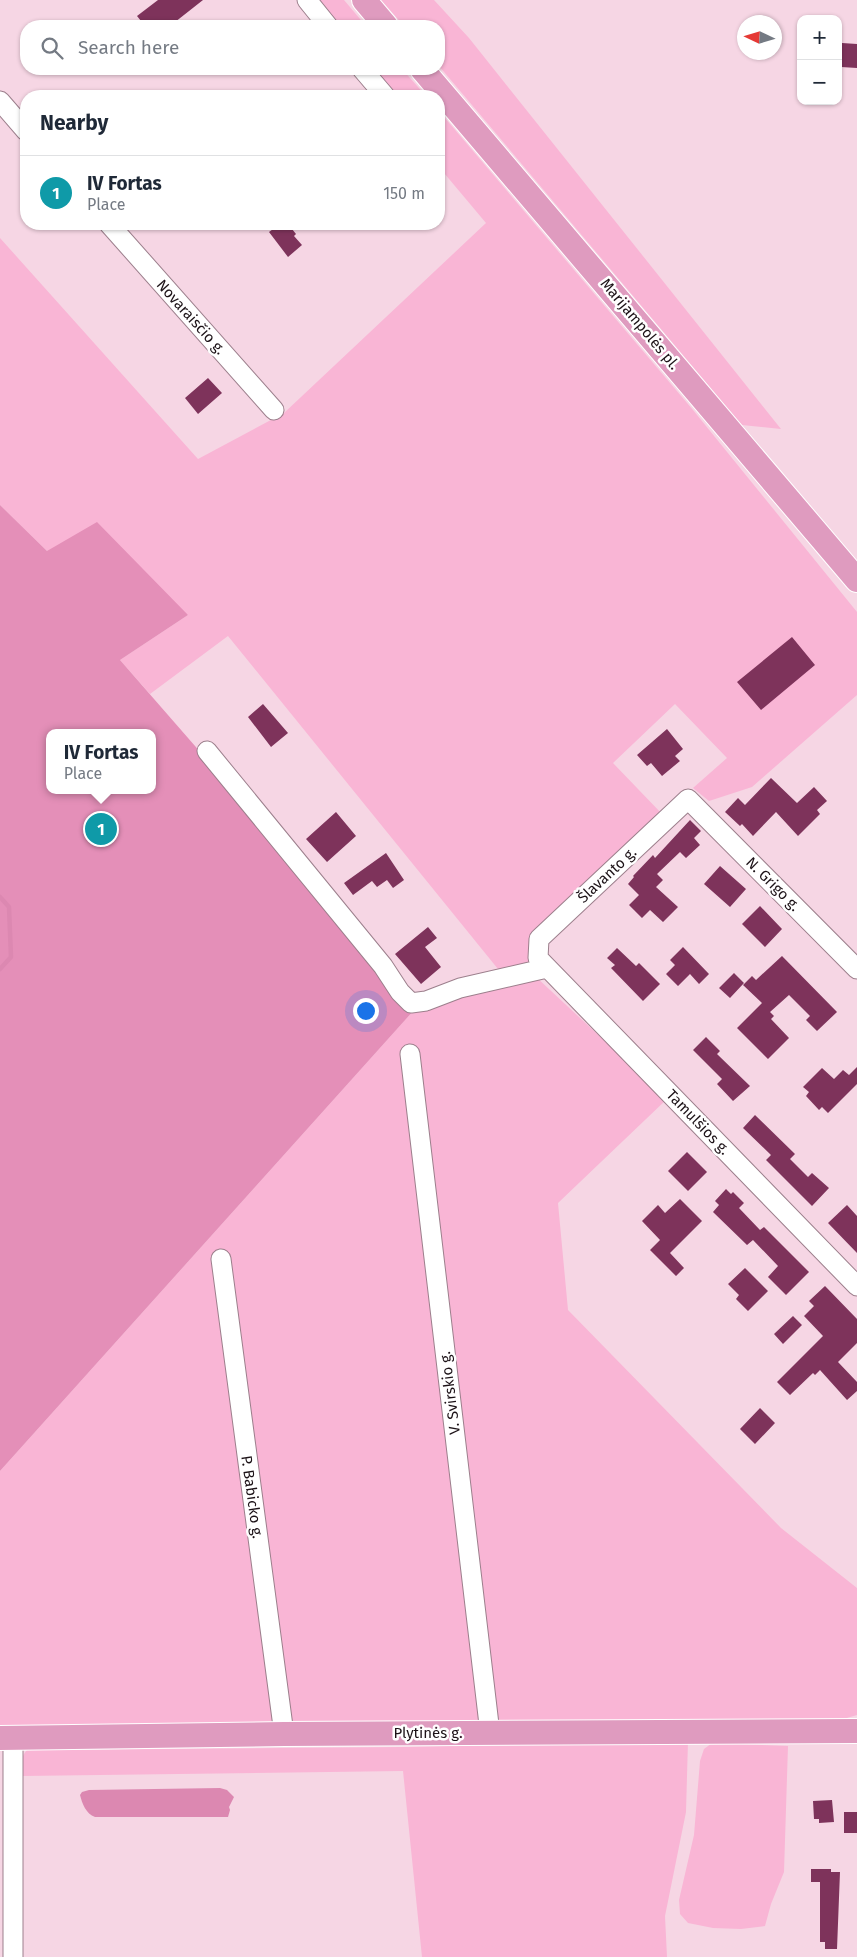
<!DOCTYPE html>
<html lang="en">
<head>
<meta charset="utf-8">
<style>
	body { margin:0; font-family:"Fira Sans",sans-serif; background:#f6f6f7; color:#1f2937 }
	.controls { position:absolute; right:15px; top:15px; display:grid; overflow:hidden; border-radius:10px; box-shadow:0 1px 4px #0004 }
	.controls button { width:45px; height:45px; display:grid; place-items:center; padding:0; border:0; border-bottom:1px solid #e0e1e3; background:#fff; color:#1f2937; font:25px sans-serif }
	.compass { position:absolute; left:737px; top:15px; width:45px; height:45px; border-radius:50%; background:#fff; box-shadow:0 1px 4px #0004; rotate:274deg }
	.you { position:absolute; left:365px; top:1010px; width:18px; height:18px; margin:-12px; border:4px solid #fff; border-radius:50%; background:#1a73e8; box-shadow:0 0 0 8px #1a73e833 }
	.badge { display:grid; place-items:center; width:32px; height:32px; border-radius:50%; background:#111827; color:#fff; font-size:16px; font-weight:700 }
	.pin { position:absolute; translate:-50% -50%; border:2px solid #fff; box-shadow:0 1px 5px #0006 }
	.popup { position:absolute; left:46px; top:729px; width:110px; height:65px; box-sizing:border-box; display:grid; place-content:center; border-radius:10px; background:#fff; filter:drop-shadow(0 1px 4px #0005); font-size:16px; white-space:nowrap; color:#747a83 }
	.popup b { font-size:19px; color:#1f2937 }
	.popup::after { content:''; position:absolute; left:50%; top:100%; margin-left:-10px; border:10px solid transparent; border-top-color:#fff }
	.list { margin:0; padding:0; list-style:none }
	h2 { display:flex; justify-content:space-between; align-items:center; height:65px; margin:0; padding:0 20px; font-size:21px }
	h2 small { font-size:16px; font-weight:400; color:#747a83 }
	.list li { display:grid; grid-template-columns:32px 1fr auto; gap:15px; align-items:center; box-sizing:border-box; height:75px; padding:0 20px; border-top:1px solid #e0e1e3 }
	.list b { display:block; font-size:19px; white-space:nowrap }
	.list p { margin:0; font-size:16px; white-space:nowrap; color:#747a83 }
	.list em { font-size:16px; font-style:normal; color:#747a83 }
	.icon { flex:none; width:28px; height:28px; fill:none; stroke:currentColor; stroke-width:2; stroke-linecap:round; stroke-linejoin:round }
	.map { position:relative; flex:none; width:857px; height:1957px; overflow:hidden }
	.search { position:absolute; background:#fff; box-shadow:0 1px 4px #0004; left:20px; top:20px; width:425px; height:55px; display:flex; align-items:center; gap:12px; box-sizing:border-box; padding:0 18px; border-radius:20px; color:#747a83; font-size:19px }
	.panel { position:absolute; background:#fff; box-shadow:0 1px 4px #0004; left:20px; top:90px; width:425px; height:140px; border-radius:20px }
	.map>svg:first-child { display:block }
</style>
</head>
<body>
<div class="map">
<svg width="857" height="1957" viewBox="0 0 857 1957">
	<rect width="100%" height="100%" fill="#f6d6e4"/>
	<path fill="#f9b5d5" d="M 309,0 L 344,0 L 366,26 L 319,26 Z
		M 381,0 L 434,0 L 469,38 L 781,429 L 742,425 L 439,66 L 439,26 L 404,26 Z
		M 355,69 L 402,69 L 426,96 L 379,96 Z
		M 439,111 L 693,410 L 857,612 L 857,695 L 752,787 L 709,801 L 693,788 L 727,758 L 675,704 L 613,763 L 663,815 L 533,934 L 529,965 L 498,969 L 228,636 L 150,694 L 120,660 L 188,615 L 47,551 L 0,505 L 0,238 L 198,459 L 284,413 L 486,223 L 439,167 Z
		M 535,976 L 667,1099 L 558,1203 L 568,1310 L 781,1528 L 857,1588 L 857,1715 L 840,1720 L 0,1728 L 0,1471 L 415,1009 Z
		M 688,1741 L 686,1812 L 665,1916 L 667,1957 L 422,1957 L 403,1771 L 22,1776 C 22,1766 20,1757 27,1750 L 401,1747 Z
		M 712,1743 L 788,1746 L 784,1872 L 771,1904 L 765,1926 L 741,1929 L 713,1928 L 688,1923 L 680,1914 L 679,1900 L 694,1835 L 700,1761 L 704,1749 Z"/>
	<path fill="#e48fb8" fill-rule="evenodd" d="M 0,505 L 47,551 L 97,522 L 188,615 L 120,660 L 243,801 L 415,1009 L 0,1471 ZM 50,733 L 152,733 L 152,790 L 50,790 Z"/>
	<path fill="#dc88b1" d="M 220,1788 L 227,1790 L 234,1797 L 229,1807 L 230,1810 L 228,1817 L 95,1817 C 86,1814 82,1803 80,1795 L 82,1792 L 89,1790 Z"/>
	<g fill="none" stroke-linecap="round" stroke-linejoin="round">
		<path stroke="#dc88b1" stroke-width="4.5" d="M 0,897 L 9,907 L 11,957 L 0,969"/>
	</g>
	<path fill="#7e335b" d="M 158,0 L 203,0 L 170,26 L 145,26 L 137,16 Z
		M 842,43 L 857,44 L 857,68 L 841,67 Z
		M 280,224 L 288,224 L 296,234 L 294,236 L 302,245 L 288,257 L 269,232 Z
		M 208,378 L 222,393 L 198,414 L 185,398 Z
		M 792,637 L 815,665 L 761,710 L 737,682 Z
		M 263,704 L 288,733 L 271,747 L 248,717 Z
		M 667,729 L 683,749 L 675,756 L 680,761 L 662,776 L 651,763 L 647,766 L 637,755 Z
		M 771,778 L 797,803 L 814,787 L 827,801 L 817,810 L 820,814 L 798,836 L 776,812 L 753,836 L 742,824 L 740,826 L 725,812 L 738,798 L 745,805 Z
		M 336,812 L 356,836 L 327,862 L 306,839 Z
		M 690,820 L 701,831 L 694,838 L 700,845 L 686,858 L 680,852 L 657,874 L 663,880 L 656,887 L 678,907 L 663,922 L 650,910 L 642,918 L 629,905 L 639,895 L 628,884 L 634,877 L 633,876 L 653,855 L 655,858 Z
		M 386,853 L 404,880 L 393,888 L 387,880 L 377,887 L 372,881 L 353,895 L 344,883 Z
		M 720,866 L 746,889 L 730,907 L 704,884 Z
		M 760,906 L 782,929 L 765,947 L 742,924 Z
		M 428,927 L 437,938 L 425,947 L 441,967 L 421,984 L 395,954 Z
		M 683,947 L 709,974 L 699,984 L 690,974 L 678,986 L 666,974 L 675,965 L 670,960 Z
		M 617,948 L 636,966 L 639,963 L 660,984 L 643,1001 L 611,968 L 615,965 L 607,958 Z
		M 782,956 L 837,1012 L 817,1031 L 806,1020 L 810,1016 L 789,995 L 770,1012 L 774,1016 L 771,1019 L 789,1038 L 768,1059 L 737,1028 L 762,1003 L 743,985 L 752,976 L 756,980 Z
		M 734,973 L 744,983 L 730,998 L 719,988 Z
		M 706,1037 L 720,1051 L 717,1054 L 750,1086 L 733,1101 L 717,1084 L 722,1079 L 693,1050 Z
		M 857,1067 L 857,1084 L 828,1113 L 822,1107 L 819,1110 L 806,1096 L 809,1092 L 803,1087 L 822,1068 L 834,1079 L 843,1070 L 849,1075 Z
		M 755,1115 L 795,1154 L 790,1159 L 808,1177 L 812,1173 L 829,1188 L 812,1206 L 766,1160 L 771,1155 L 743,1128 Z
		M 687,1152 L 707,1172 L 688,1191 L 668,1171 Z
		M 726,1189 L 731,1194 L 733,1192 L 744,1203 L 739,1208 L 760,1230 L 764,1227 L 809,1272 L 786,1295 L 768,1277 L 778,1266 L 753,1240 L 747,1245 L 713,1212 L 719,1205 L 715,1201 Z
		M 680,1199 L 702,1221 L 670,1253 L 684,1268 L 676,1276 L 650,1250 L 660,1240 L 642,1221 L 658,1205 L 665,1213 Z
		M 847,1205 L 857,1216 L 857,1253 L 828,1223 Z
		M 745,1268 L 768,1291 L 748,1311 L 736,1299 L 739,1295 L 728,1284 Z
		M 825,1286 L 857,1319 L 857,1343 L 838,1362 L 857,1382 L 857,1391 L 847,1400 L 820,1370 L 815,1375 L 813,1373 L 790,1395 L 777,1382 L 823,1336 L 804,1316 L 814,1306 L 809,1301 Z
		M 793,1316 L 802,1325 L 783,1344 L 774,1334 Z
		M 760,1408 L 775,1423 L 755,1444 L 740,1429 Z
		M 832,1800 L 834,1822 L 819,1823 L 819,1819 L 814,1819 L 813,1801 Z
		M 844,1812 L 857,1812 L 857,1833 L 844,1833 Z
		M 811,1869 L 831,1869 L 831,1872 L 840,1872 L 837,1949 L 825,1949 L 825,1942 L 820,1942 L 820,1882 L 811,1882 Z"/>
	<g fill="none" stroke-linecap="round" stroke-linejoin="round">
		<defs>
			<path id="minor" d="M 307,0 L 328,26
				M 362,69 L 385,96
				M 0,101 L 26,131
				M 109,224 L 274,410
				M 207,751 L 383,966 L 400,992 L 411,1003 L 426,1001 L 460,988 L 547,968
				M 857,969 L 688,799 L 539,939 L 538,958 L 857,1286
				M 410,1054 L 490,1733
				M 221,1259 L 284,1734
				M 13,1738 L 13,1957"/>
			<path id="major" d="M 364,0 L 386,26
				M 422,69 L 857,580
				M 0,1738 L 284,1734 L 857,1731"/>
		</defs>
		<use href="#minor" stroke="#9c7f8c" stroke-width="21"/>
		<use href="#major" stroke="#fff" stroke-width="26"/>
		<use href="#minor" stroke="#fff" stroke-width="19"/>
		<use href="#major" stroke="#df9bbf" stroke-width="24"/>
	</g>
	<g text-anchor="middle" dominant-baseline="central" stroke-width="5" stroke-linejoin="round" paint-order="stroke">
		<g font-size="15" fill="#1c1217" stroke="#fff">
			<text transform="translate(191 317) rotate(48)">Novaraisčio g.</text>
			<text transform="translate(640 324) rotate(50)">Marijampolės pl.</text>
			<text transform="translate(607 875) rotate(-43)">Šlavanto g.</text>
			<text transform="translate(773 884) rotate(45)">N. Grigo g.</text>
			<text transform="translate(698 1122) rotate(46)">Tamulšios g.</text>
			<text transform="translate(450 1393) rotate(-97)">V. Svirskio g.</text>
			<text transform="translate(252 1497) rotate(82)">P. Babicko g.</text>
			<text x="428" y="1733">Plytinės g.</text>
		</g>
	</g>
</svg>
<div class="controls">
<button>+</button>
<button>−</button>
</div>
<svg class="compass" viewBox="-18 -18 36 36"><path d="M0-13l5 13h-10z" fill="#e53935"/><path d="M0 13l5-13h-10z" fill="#747a83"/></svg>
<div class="you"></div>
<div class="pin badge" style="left:101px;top:829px;background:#0f9aa8">1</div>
<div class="popup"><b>IV Fortas</b>Place</div>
<div class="search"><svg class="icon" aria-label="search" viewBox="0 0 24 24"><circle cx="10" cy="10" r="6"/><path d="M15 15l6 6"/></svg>Search here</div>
<section class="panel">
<h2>Nearby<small></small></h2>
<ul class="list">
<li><span class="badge" style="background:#0f9aa8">1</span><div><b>IV Fortas</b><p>Place</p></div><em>150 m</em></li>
</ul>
</section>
</div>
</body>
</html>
